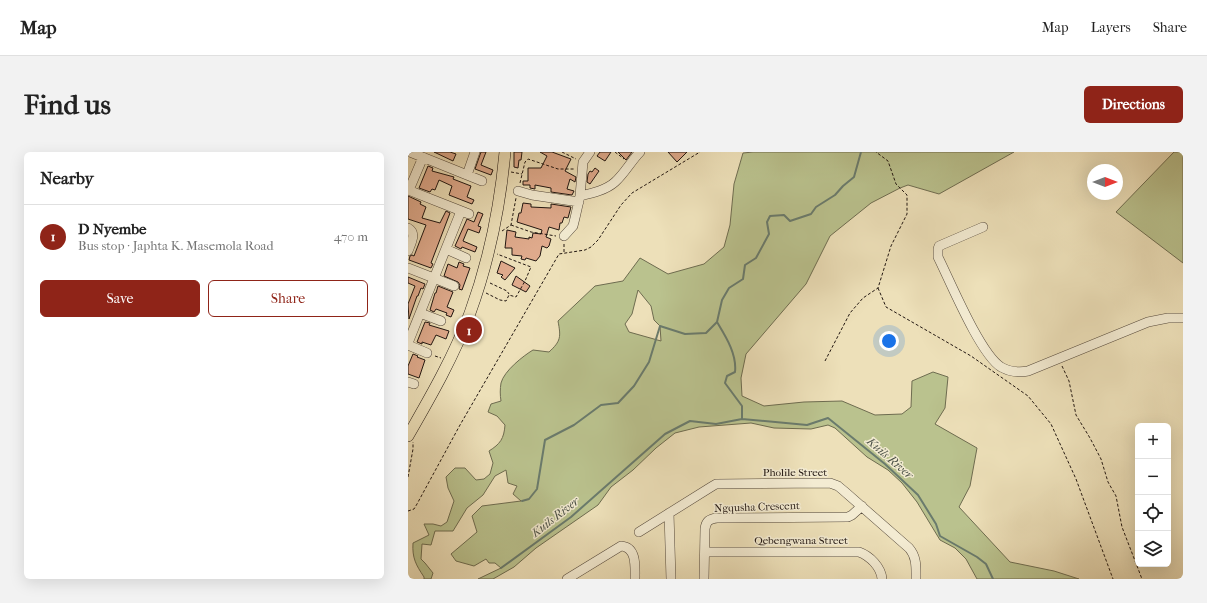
<!DOCTYPE html>
<html lang="en">
<head>
<meta charset="utf-8">
<style>
	body { margin:0; font-family:"IM FELL French Canon",serif; background:#f2f2f2; color:#222 }
	.controls { position:absolute; right:12px; bottom:12px; display:grid; overflow:hidden; border-radius:6px; box-shadow:0 4px 16px #0002 }
	.controls button { width:36px; height:36px; display:grid; place-items:center; padding:0; border:0; border-bottom:1px solid #e0e0e0; background:#fff; color:#222; font:20px sans-serif }
	.compass { position:absolute; left:679px; top:12px; width:36px; height:36px; border-radius:50%; background:#fff; box-shadow:0 4px 16px #0002; rotate:90deg }
	.you { position:absolute; left:481px; top:189px; width:14px; height:14px; margin:-10px; border:3px solid #fff; border-radius:50%; background:#1a73e8; box-shadow:0 0 0 6px #1a73e833 }
	.badge { display:grid; place-items:center; width:26px; height:26px; border-radius:50%; background:#8f2418; color:#fff; font-size:13px; font-weight:700 }
	.pin { position:absolute; translate:-50% -50%; border:2px solid #fff; box-shadow:0 1px 4px #0006 }
	.list { margin:0; padding:0; list-style:none }
	h2 { display:flex; justify-content:space-between; align-items:center; height:52px; margin:0; padding:0 16px; font-size:17px }
	h2 small { font-size:13px; font-weight:400; color:#767676 }
	.list li { display:grid; grid-template-columns:26px 1fr auto; gap:12px; align-items:center; box-sizing:border-box; height:64px; padding:0 16px; border-top:1px solid #e0e0e0 }
	.list b { display:block; font-size:15px; white-space:nowrap }
	.list p { margin:0; font-size:13px; white-space:nowrap; color:#767676 }
	.list em { font-size:13px; font-style:normal; color:#767676 }
	.actions { display:flex; gap:8px; padding:12px 16px }
	.actions a { flex:1; padding:9px 0; border:1px solid #8f2418; border-radius:6px; text-align:center; font-size:14px; color:#8f2418 }
	.actions .main { background:#8f2418; color:#fff }
	.icon { flex:none; width:22px; height:22px; fill:none; stroke:currentColor; stroke-width:2; stroke-linecap:round; stroke-linejoin:round }
	.map { position:relative; flex:none; width:775px; height:427px; overflow:hidden; border-radius:6px }
	header { display:flex; align-items:center; gap:24px; box-sizing:border-box; height:56px; padding:0 20px; background:#fff; border-bottom:1px solid #e0e0e0 }
	header strong { font-size:19px }
	nav { display:flex; gap:22px; margin-inline-start:auto; font-size:14px }
	.intro { display:flex; align-items:center; justify-content:space-between; box-sizing:border-box; height:96px; padding:0 24px }
	h1 { margin:0; font-size:28px }
	.button { padding:10px 18px; border-radius:6px; background:#8f2418; color:#fff; font-size:14px; font-weight:700 }
	main { display:flex; gap:24px; padding:0 24px }
	aside { flex:1; background:#fff; border-radius:6px; box-shadow:0 4px 16px #0002 }
	.map>svg:first-child { display:block }
</style>
</head>
<body>
<header>
<strong>Map</strong>
<nav><a>Map</a><a>Layers</a><a>Share</a></nav>
</header>
<div class="intro"><h1>Find us</h1><a class="button">Directions</a></div>
<main>
<aside>
<h2>Nearby<small></small></h2>
<ul class="list">
<li><span class="badge">1</span><div><b>D Nyembe</b><p>Bus stop · Japhta K. Masemola Road</p></div><em>470 m</em></li>
</ul>
<div class="actions"><a class="main">Save</a><a>Share</a></div>
</aside>
<div class="map">
<svg width="775" height="427" viewBox="0 0 775 427">
	<rect width="100%" height="100%" fill="#ede0b9"/>
	<filter id="stains"><feTurbulence type="fractalNoise" baseFrequency=".005" numOctaves="4"/><feColorMatrix values="0 0 0 0 .2 0 0 0 0 .09 0 0 0 0 .02 0 0 0 .5 -.17"/></filter>
	<radialGradient id="worn" r=".72"><stop offset=".6" stop-color="#630" stop-opacity="0"/><stop offset="1" stop-color="#630" stop-opacity=".3"/></radialGradient>
	<path fill="#bac28e" stroke="#6e6c50" fill-rule="evenodd" d="M 345,0 L 606,0 L 531,42 L 500,33 L 492,36 L 463,51 L 422,84 L 398,132 L 338,202 L 333,226 L 334,244 L 356,254 L 396,250 L 434,249 L 467,263 L 494,262 L 503,255 L 504,229 L 525,220 L 540,225 L 537,256 L 527,272 L 569,296 L 562,334 L 551,355 L 602,410 L 646,419 L 671,427 L 569,427 L 558,407 L 547,396 L 532,388 L 509,350 L 494,331 L 480,318 L 459,305 L 427,276 L 420,273 L 403,277 L 366,276 L 343,271 L 291,275 L 267,281 L 248,296 L 225,318 L 203,335 L 190,353 L 128,396 L 106,415 L 85,427 L 70,427 L 93,416 L 87,411 L 81,411 L 78,407 L 66,414 L 48,409 L 43,402 L 69,380 L 64,364 L 74,354 L 113,349 L 105,342 L 109,334 L 100,331 L 98,318 L 87,324 L 75,343 L 59,356 L 45,379 L 27,379 L 23,393 L 14,392 L 13,407 L 17,411 L 25,421 L 23,427 L 16,427 L 16,425 C 8,413 4,406 5,391 L 21,383 L 16,372 L 25,372 L 33,374 L 39,370 L 46,349 L 40,336 L 38,325 L 47,316 L 57,316 L 68,328 L 76,327 L 82,322 L 85,311 L 81,299 C 92,292 96,287 97,273 L 89,264 L 80,260 L 83,252 L 93,249 C 92,243 92,237 93,231 C 96,219 115,204 125,198 L 141,200 C 153,189 153,185 150,169 L 187,134 L 215,129 L 232,106 L 260,122 L 296,112 L 316,95 L 322,73 L 326,32 L 335,1 ZM 230,138 L 243,154 L 246,168 L 252,174 L 253,189 L 221,180 L 217,172 L 224,162 Z
		M 766,0 L 775,0 L 775,111 L 708,60 Z"/>
	<g fill="none" stroke-linecap="round" stroke-linejoin="round">
		<path stroke="#6a7b6d" stroke-width="2" d="M 309,170 C 318,185 329,202 327,220 L 319,224 L 317,231 L 334,254 L 334,267
			M 114,349 L 121,347 L 129,337 L 137,288 L 166,273 L 193,253 L 210,251 L 226,234 L 241,210 L 252,174 L 277,182 L 298,181 L 309,170 L 314,148 L 321,136 L 335,127 L 337,113 L 348,106 L 361,82 L 359,70 L 362,64 L 376,63 L 382,69 L 403,62 L 408,55 L 427,43 L 435,34 L 446,25 L 453,0
			M 93,416 L 163,365 L 257,282 L 282,269 L 308,272 L 334,267 L 399,273 L 420,266 L 477,312 L 510,343 L 528,372 L 532,384 L 569,405 L 578,412 L 585,427"/>
	</g>
	<path fill="#dfaa8c" stroke="#211611" d="M 26,0 L 42,0 L 48,2 L 45,9 Z
		M 73,0 L 78,0 L 73,13 L 85,18 L 83,23 L 67,17 Z
		M 106,0 L 114,0 L 113,8 L 111,8 L 110,16 L 106,15 Z
		M 132,0 L 144,0 L 163,7 L 157,19 L 168,25 L 167,30 L 162,27 L 159,37 L 166,39 L 164,43 L 143,40 L 143,36 L 127,33 L 127,37 L 122,36 L 122,33 L 115,33 L 115,29 L 120,29 L 120,16 L 133,16 L 139,4 Z
		M 192,0 L 203,0 L 197,9 L 189,4 Z
		M 210,0 L 224,0 L 218,8 Z
		M 260,0 L 279,0 L 269,10 Z
		M 20,14 L 25,16 L 24,19 L 46,25 L 45,27 L 63,34 L 59,45 L 66,48 L 64,52 L 41,43 L 44,34 L 31,28 L 27,38 L 24,37 L 22,40 L 11,36 Z
		M 187,16 L 191,19 L 182,32 L 179,30 L 180,22 L 182,19 L 184,20 Z
		M 0,44 L 13,50 L 12,52 L 18,55 L 14,66 L 32,71 L 38,59 L 42,61 L 23,111 L 25,112 L 23,116 L 1,108 L 2,104 L 4,103 L 6,104 L 18,73 L 0,67 Z
		M 115,51 L 123,52 L 123,55 L 143,56 L 143,52 L 163,55 L 160,66 L 156,65 L 154,71 L 152,71 L 151,78 L 141,75 L 138,85 L 143,87 L 141,94 L 139,96 L 134,94 L 132,104 L 128,109 L 118,106 L 117,108 L 113,107 L 114,104 L 104,103 L 104,96 L 97,96 L 99,78 L 108,80 L 107,85 L 121,87 L 121,85 L 124,86 L 125,81 L 133,82 L 134,78 L 109,70 L 111,61 L 113,61 Z
		M 70,60 L 75,62 L 70,74 L 73,75 L 71,81 L 60,77 L 55,89 L 69,95 L 67,100 L 54,95 L 53,97 L 47,94 L 59,67 L 66,70 Z
		M 93,109 L 107,116 L 97,128 L 93,125 L 95,123 L 89,121 Z
		M 51,110 L 56,112 L 55,114 L 62,116 L 54,138 L 51,137 L 52,133 L 50,130 L 36,124 L 40,112 L 49,116 Z
		M 108,124 L 122,134 L 118,140 L 104,133 Z
		M 0,125 L 17,132 L 15,137 L 13,136 L 10,144 L 9,144 L 1,167 L 0,152 L 7,134 L 0,131 Z
		M 30,134 L 45,140 L 39,155 L 46,158 L 43,165 L 38,163 L 39,161 L 28,157 L 26,160 L 22,158 L 27,141 L 28,141 Z
		M 17,170 L 22,171 L 21,173 L 41,179 L 38,187 L 28,183 L 23,193 L 14,190 L 14,192 L 9,190 Z
		M 5,202 L 10,204 L 9,205 L 17,208 L 11,226 L 0,222 L 0,214 Z"/>
	<g fill="none" stroke-linecap="round" stroke-linejoin="round">
		<defs>
			<path id="minor" d="M 2,0 L 74,29
				M 59,23 L 67,0
				M 0,38 L 61,62
				M 1,38 L 15,5
				M 110,39 L 124,43 L 171,50
				M 172,44 C 185,41 198,38 207,30 C 217,21 223,9 232,0
				M 575,75 L 531,94 L 530,97 L 530,105 C 542,129 572,202 593,215 C 602,220 610,221 620,219 L 740,170 L 760,166 L 775,166
				M 0,76 C 9,81 3,91 0,99
				M 156,84 L 165,74 L 167,66 L 172,44 L 175,10 L 182,0
				M 38,97 L 58,106
				M 0,116 L 46,134
				M 12,161 L 33,169
				M 0,191 L 53,59
				M 0,193 L 19,201
				M 0,230 L 6,232
				M 261,361 L 263,427
				M 231,380 L 303,335 L 308,332 L 422,331 L 430,334 L 436,339 L 501,396 C 509,405 508,416 508,427
				M 297,400 L 451,400 C 462,404 473,415 474,427
				M 159,427 L 213,394 C 229,395 227,415 227,427
				M 296,427 L 297,377 C 298,369 301,367 309,366 L 440,365 L 444,363 L 454,354"/>
			<path id="major" d="M 0,284 C 23,244 46,204 62,161 C 81,109 92,55 97,0"/>
		</defs>
		<use href="#minor" stroke="#54483b" stroke-width="10"/>
		<use href="#major" stroke="#211611" stroke-width="12"/>
		<path stroke="#211611" stroke-width="1" stroke-dasharray="3 2" stroke-linecap="butt" d="M 154,0 L 168,7
			M 207,0 L 216,7
			M 103,20 L 114,22
			M 112,31 L 117,10 L 120,7 L 150,17 L 167,17
			M 103,73 L 123,80 L 148,84
			M 94,79 L 103,73 L 108,46
			M 156,100 L 156,91
			M 82,131 L 99,139 L 101,142
			M 470,136 L 478,155 L 563,204 L 620,244 L 643,272 L 668,327 L 705,427
			M 78,141 L 92,148 L 98,149 L 101,143 L 108,145 L 117,129 L 123,115 L 89,102
			M 27,204 L 33,206
			M 417,209 L 442,161 L 455,146 L 470,136 L 483,94 L 499,62 L 499,43 L 488,32 L 480,9 L 468,0
			M 654,214 L 661,229 L 668,263 L 682,286 L 693,307 L 700,330 L 708,344 L 714,375 L 734,427
			M 0,325 L 5,297 L 5,290
			M 0,359 L 6,357 L 9,352 L 52,273 L 151,102 L 177,98 L 183,95 L 190,88 L 213,53 L 224,41 L 292,0"/>
		<use href="#minor" stroke="#f3ebd2" stroke-width="9"/>
		<use href="#major" stroke="#ede0b9" stroke-width="11"/>
	</g>
	<g text-anchor="middle" dominant-baseline="central" stroke-width="3" stroke-linejoin="round" paint-order="stroke">
		<g font-size="11" fill="#211611" stroke="#f3ebd2">
			<text x="387" y="320">Pholile Street</text>
			<text transform="translate(349 355) rotate(-2)">Ngqusha Crescent</text>
			<text x="393" y="388">Qebengwana Street</text>
		</g>
		<g font-size="12" font-style="italic" fill="#4b5147" stroke="#f3ebd2">
			<text transform="translate(482 306) rotate(41)">Kuils River</text>
			<text transform="translate(147 365) rotate(-38)">Kuils River</text>
		</g>
	</g>
	<rect width="100%" height="100%" filter="url(#stains)"/>
	<rect width="100%" height="100%" fill="url(#worn)"/>
</svg>
<div class="controls">
<button>+</button>
<button>−</button>
<button><svg class="icon" aria-label="locate" viewBox="0 0 24 24"><circle cx="12" cy="12" r="6"/><path d="M12 2v4M12 18v4M2 12h4M18 12h4"/></svg></button>
<button><svg class="icon" aria-label="layers" viewBox="0 0 24 24"><path d="M12 4l9 5-9 5-9-5zM3 14l9 5 9-5"/></svg></button>
</div>
<svg class="compass" viewBox="-18 -18 36 36"><path d="M0-13l5 13h-10z" fill="#e53935"/><path d="M0 13l5-13h-10z" fill="#767676"/></svg>
<div class="you"></div>
<div class="pin badge" style="left:61px;top:178px">1</div>
</div>
</main>
</body>
</html>
